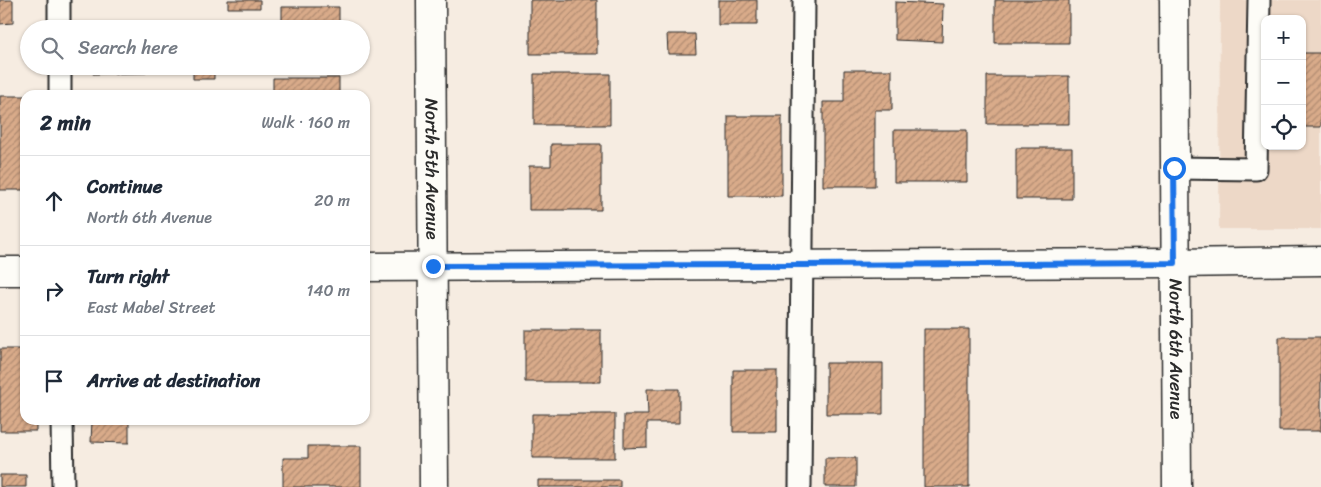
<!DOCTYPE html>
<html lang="en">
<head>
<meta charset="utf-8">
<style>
	body { margin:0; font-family:Sriracha,sans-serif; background:#f6f6f7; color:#1f2937 }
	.controls { position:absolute; right:15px; top:15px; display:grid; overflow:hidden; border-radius:10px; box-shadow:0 1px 4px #0004 }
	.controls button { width:45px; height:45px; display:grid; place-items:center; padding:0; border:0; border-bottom:1px solid #e0e1e3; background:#fff; color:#1f2937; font:25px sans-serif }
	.stop { position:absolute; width:15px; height:15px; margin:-11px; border:4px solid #1a73e8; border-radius:50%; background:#fff }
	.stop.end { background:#1a73e8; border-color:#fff; box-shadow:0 1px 5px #0008 }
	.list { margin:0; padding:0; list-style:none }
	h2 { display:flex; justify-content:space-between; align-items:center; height:65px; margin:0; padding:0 20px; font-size:21px }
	h2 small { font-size:16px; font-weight:400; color:#747a83 }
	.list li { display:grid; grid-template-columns:32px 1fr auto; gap:15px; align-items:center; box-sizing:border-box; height:90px; padding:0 20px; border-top:1px solid #e0e1e3 }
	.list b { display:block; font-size:19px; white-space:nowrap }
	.list p { margin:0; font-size:16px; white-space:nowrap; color:#747a83 }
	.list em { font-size:16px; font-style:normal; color:#747a83 }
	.icon { flex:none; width:28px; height:28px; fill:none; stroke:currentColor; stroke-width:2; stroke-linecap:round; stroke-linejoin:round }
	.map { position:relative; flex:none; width:1321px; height:487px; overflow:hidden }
	.search { position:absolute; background:#fff; box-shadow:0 1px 4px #0004; left:20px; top:20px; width:350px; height:55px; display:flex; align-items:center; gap:12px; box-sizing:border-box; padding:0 18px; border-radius:28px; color:#747a83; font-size:19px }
	.panel { position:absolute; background:#fff; box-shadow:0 1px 4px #0004; left:20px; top:90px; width:350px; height:335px; border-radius:15px }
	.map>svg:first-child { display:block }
</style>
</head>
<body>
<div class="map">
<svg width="1321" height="487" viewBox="0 0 1321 487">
	<defs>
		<pattern id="building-hatch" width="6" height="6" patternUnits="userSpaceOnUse" patternTransform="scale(1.25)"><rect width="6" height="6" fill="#d9ab8a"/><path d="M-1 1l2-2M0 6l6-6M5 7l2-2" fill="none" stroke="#b08b71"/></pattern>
	</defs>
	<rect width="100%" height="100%" fill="#f6ece1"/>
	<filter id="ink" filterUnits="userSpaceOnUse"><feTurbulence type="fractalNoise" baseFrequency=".02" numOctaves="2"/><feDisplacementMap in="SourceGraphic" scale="10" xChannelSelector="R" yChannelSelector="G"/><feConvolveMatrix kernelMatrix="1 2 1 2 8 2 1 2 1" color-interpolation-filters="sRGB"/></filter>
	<g filter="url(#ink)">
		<path fill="#edd8c7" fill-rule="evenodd" d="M 1220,0 L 1321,0 L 1321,229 L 1219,229 ZM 1265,19 L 1302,19 L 1302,146 L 1265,146 Z"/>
		<path fill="url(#building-hatch)" stroke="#2b2b2b" d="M 0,0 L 13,0 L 13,23 L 0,24 Z
			M 228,0 L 260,0 L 260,8 L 228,8 Z
			M 530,0 L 597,0 L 597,54 L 530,54 Z
			M 718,0 L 757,0 L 757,25 L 718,25 Z
			M 995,0 L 1069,0 L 1069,43 L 995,43 Z
			M 895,2 L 943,4 L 942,42 L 895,40 Z
			M 282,7 L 339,7 L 339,29 L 282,29 Z
			M 667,34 L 695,34 L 696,54 L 668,54 Z
			M 1302,53 L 1321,53 L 1321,127 L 1302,127 Z
			M 93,66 L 146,66 L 146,73 L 93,74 Z
			M 193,66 L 214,66 L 214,79 L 193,79 Z
			M 844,70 L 892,70 L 892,110 L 875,110 L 875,186 L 823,186 L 823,102 L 844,102 Z
			M 534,74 L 610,74 L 610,125 L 534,125 Z
			M 987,76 L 1069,76 L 1069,124 L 987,124 Z
			M 273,78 L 339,78 L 339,95 L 273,95 Z
			M 0,96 L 25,96 L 25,190 L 0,190 Z
			M 728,116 L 782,116 L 782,196 L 728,196 Z
			M 894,130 L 967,130 L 967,182 L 894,182 Z
			M 551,144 L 601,144 L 601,210 L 529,210 L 529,166 L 551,166 Z
			M 1016,148 L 1072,148 L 1072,199 L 1016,199 Z
			M 924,329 L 969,329 L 969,487 L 924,487 Z
			M 525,330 L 601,330 L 601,382 L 525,382 Z
			M 1279,337 L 1321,337 L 1321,431 L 1279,431 Z
			M 0,349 L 25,349 L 25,420 L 36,420 L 36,431 L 0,431 Z
			M 826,363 L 883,363 L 883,414 L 826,414 Z
			M 733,370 L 777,370 L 777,432 L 733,432 Z
			M 647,389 L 679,389 L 679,423 L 647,423 L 647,447 L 624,448 L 624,415 L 648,415 Z
			M 532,414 L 615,414 L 615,458 L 532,458 Z
			M 92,421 L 129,421 L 129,443 L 91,442 Z
			M 308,446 L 361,446 L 361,487 L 283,487 L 283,458 L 308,458 Z
			M 825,458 L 856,458 L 856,487 L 825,487 Z
			M 0,475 L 26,475 L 26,487 L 0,487 Z
			M 538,480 L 620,480 L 620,487 L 538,487 Z"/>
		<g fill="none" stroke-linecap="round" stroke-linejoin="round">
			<defs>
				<path id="service" d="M 59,0 L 59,29
					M 60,66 L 60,95
					M 1174,168 L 1256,169 L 1259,0
					M 62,420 L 63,487
					M 800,487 L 804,0"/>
				<g id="minor">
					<path id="s1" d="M 431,0 L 434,487"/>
					<path d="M 365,267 L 1175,263 L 1321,261"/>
					<path d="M 0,271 L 25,271"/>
				</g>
				<g id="tertiary">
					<path id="s2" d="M 1174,0 L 1177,487"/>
				</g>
			</defs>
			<use href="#service" stroke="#2b2b2b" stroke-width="25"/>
			<use href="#minor" stroke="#2b2b2b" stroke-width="31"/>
			<use href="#tertiary" stroke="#2b2b2b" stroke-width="31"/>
			<use href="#service" stroke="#fdfcf7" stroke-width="21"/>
			<use href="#minor" stroke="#fdfcf7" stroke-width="28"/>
			<use href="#tertiary" stroke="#fdfcf7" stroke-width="28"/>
		</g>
	</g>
	<g fill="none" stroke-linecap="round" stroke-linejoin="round" filter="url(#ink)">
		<path stroke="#1a73e8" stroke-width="6" d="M 433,266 L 801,265 L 1175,263 L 1174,168"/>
	</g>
	<g text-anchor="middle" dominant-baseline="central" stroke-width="5" stroke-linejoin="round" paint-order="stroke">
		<g font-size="18" fill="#2b2b2b" stroke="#fdfcf7">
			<text stroke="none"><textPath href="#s1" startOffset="169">North 5th Avenue</textPath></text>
			<text stroke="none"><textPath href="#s2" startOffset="349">North 6th Avenue</textPath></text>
		</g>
	</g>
</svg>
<div class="controls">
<button>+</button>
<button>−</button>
<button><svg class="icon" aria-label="locate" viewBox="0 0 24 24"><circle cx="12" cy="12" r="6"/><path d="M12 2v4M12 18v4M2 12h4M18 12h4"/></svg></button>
</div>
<div class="stop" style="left:1174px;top:168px"></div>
<div class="stop end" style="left:433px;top:266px"></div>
<div class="search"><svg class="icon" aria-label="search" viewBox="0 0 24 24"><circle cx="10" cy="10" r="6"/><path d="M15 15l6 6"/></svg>Search here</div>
<section class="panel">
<h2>2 min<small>Walk · 160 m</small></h2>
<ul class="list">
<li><svg class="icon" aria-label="ahead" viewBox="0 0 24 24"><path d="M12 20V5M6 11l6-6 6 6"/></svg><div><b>Continue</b><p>North 6th Avenue</p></div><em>20 m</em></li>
<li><svg class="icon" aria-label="right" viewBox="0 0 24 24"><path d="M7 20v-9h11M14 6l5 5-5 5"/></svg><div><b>Turn right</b><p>East Mabel Street</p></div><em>140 m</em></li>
<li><svg class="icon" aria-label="arrive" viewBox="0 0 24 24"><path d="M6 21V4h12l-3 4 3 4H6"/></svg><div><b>Arrive at destination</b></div></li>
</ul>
</section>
</div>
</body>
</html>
